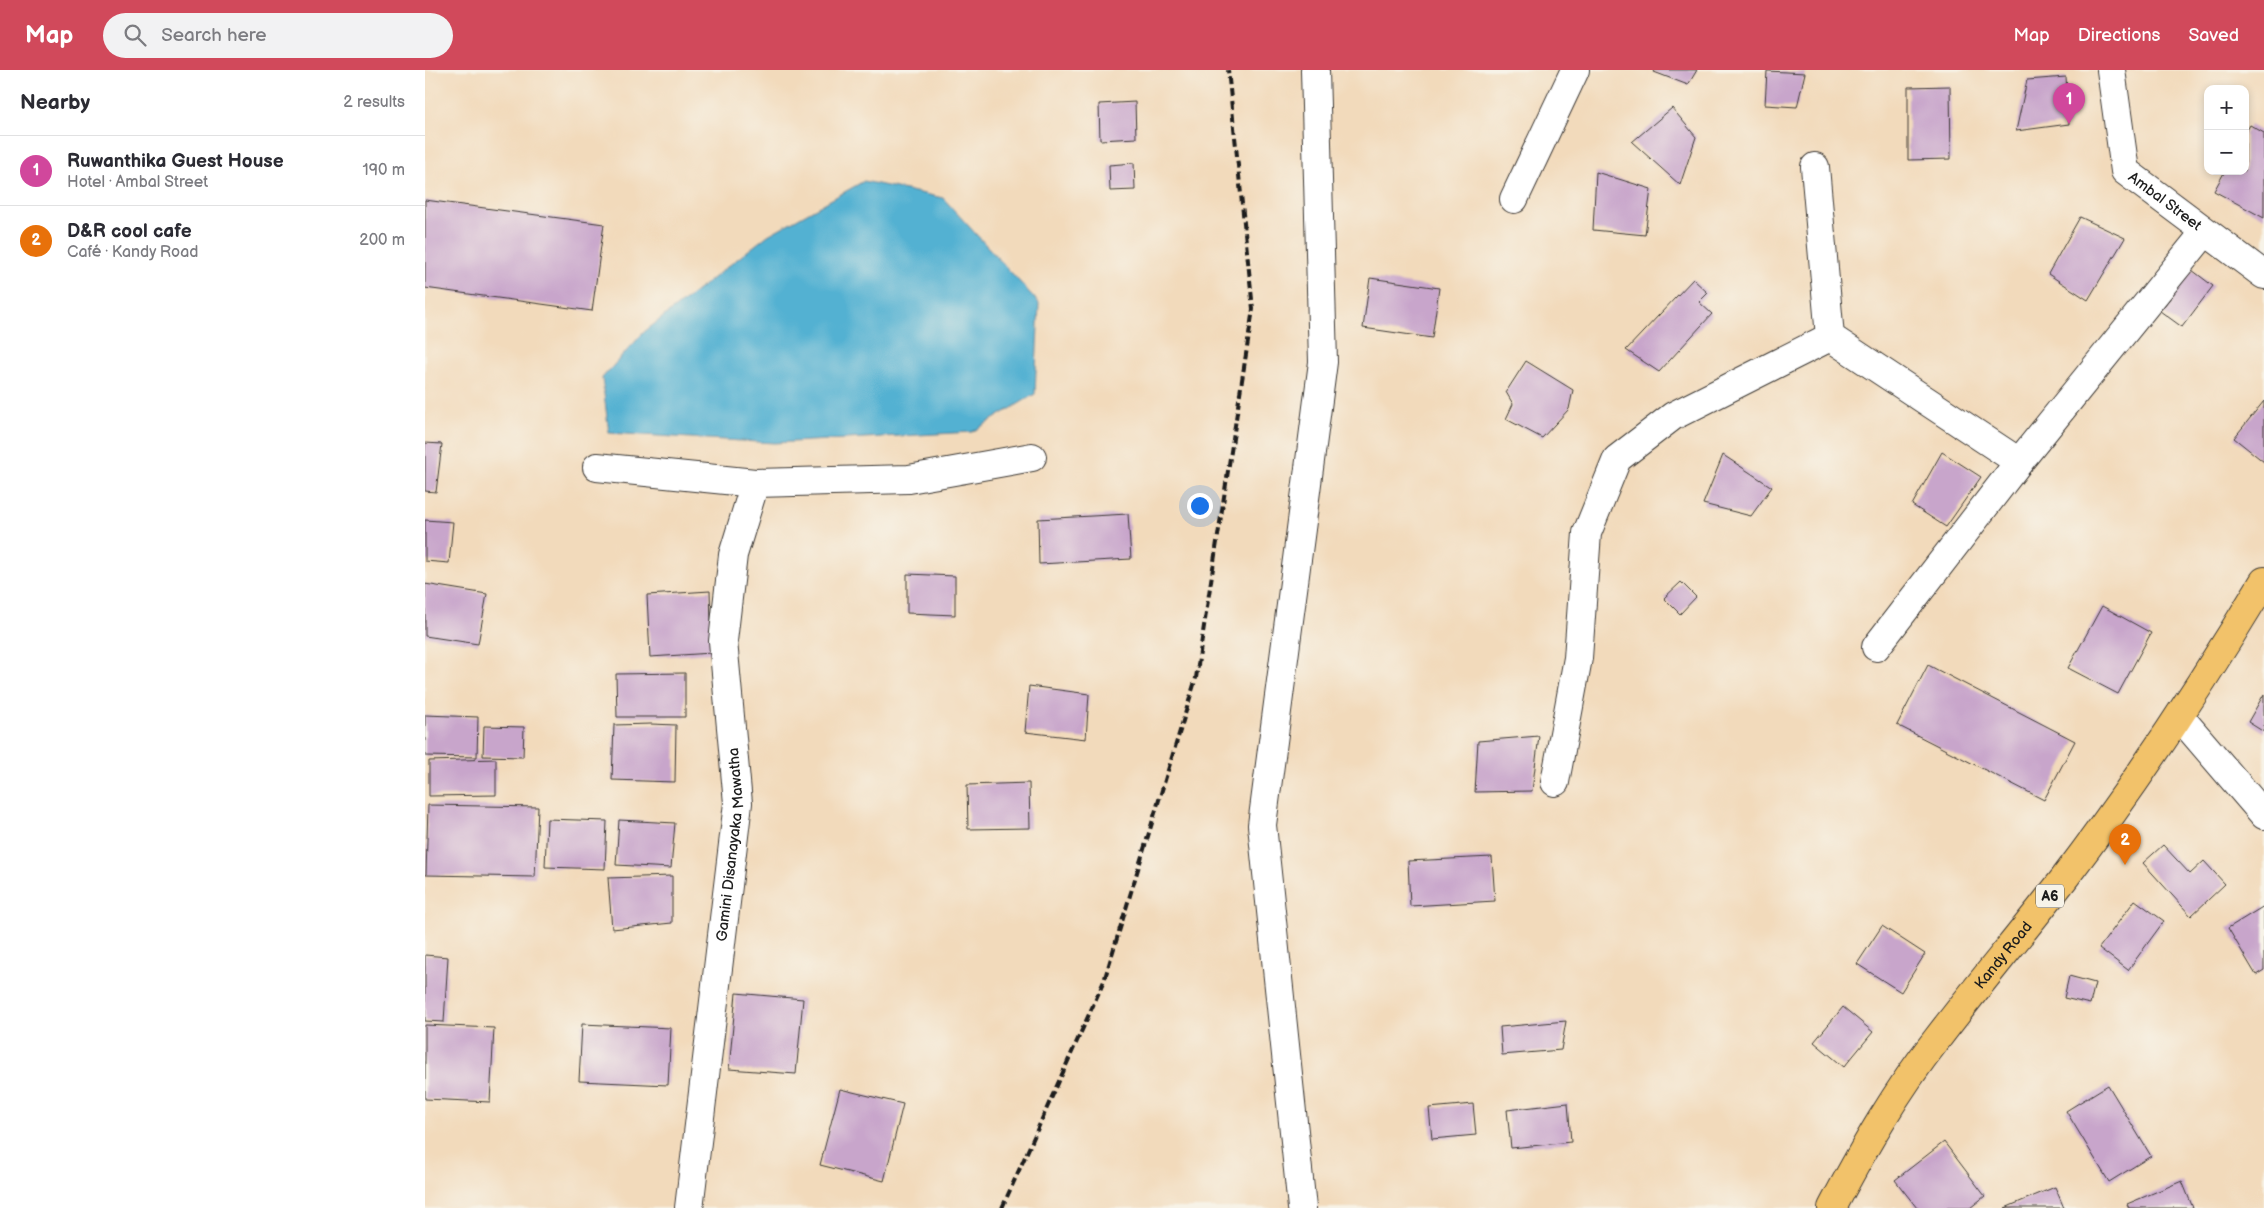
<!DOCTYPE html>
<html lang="en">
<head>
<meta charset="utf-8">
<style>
	body { margin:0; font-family:"Balsamiq Sans",sans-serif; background:#f2f2f3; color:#2b2b33 }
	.controls { position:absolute; right:15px; top:15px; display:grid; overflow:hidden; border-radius:10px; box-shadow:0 2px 8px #0003 }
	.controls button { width:45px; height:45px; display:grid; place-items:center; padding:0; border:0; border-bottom:1px solid #e1e1e2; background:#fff; color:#2b2b33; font:25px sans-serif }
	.you { position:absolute; left:774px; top:435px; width:18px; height:18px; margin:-12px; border:4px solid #fff; border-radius:50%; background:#1a73e8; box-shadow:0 0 0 8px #1a73e833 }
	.badge { display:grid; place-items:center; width:32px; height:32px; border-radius:50%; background:#d1495b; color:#fff; font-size:16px; font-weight:700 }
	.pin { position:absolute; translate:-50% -41px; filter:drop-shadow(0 1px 2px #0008) }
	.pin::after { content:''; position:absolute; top:26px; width:18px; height:15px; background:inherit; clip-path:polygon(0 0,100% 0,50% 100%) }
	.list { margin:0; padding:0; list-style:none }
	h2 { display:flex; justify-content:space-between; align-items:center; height:65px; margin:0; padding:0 20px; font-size:21px }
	h2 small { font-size:16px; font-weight:400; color:#7c7c81 }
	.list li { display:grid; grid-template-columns:32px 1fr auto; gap:15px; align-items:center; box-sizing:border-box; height:70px; padding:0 20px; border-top:1px solid #e1e1e2 }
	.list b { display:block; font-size:19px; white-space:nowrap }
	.list p { margin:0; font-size:16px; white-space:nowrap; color:#7c7c81 }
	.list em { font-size:16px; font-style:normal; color:#7c7c81 }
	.icon { flex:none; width:28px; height:28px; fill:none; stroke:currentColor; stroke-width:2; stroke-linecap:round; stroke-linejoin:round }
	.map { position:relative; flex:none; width:1839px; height:1138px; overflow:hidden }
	header { display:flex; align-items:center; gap:30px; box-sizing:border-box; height:70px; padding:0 25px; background:#d1495b; color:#fff }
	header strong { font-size:24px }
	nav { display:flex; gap:28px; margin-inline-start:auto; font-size:18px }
	.search { width:350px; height:45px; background:#f2f2f3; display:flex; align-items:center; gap:12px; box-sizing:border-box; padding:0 18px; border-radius:28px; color:#7c7c81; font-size:19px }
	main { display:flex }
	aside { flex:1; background:#fff }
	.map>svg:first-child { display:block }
</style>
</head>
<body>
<header>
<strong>Map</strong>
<div class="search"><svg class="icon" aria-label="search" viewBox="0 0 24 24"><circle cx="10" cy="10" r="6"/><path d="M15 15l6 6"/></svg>Search here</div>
<nav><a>Map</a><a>Directions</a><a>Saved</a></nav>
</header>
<main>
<aside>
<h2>Nearby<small>2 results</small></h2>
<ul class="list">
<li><span class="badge" style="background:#d1479c">1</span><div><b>Ruwanthika Guest House</b><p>Hotel · Ambal Street</p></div><em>190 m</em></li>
<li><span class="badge" style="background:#e8710a">2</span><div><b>D&amp;R cool cafe</b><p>Café · Kandy Road</p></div><em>200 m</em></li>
</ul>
</aside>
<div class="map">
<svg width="1839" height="1138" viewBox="0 0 1839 1138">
	<rect width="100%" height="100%" fill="#f7f3e8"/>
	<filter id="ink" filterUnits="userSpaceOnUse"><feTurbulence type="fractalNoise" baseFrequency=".02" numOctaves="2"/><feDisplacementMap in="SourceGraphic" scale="10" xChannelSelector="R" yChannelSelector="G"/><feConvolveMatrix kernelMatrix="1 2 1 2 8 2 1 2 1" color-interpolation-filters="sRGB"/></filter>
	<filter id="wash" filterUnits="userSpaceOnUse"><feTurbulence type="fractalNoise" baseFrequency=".0096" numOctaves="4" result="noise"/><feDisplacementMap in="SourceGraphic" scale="20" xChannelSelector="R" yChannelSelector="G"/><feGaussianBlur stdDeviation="1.12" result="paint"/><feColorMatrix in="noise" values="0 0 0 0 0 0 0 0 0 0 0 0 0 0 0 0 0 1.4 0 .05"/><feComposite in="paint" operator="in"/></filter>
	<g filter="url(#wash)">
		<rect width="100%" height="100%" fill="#f2dabb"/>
		<path fill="#53b1d2" stroke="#386677" d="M 439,111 L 518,128 L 614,233 L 610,324 L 547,362 L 349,373 L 184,363 L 177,308 L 219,262 L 343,165 Z"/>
		<g id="blocks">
			<path fill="#c8a5cb" d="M 1230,0 L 1272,0 L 1263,15 L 1229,2 Z
				M 1342,1 L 1380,3 L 1372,37 L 1340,35 Z
				M 1641,7 L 1644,54 L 1591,61 L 1602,10 Z
				M 1525,16 L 1526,89 L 1483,90 L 1483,17 Z
				M 710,32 L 711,68 L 675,70 L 674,34 Z
				M 1247,38 L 1271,67 L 1255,115 L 1207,72 Z
				M 1825,55 L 1839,63 L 1839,148 L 1789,121 L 1800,101 L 1820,101 L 1820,64 Z
				M 709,93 L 710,120 L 685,121 L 684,95 Z
				M 1171,102 L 1226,119 L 1220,165 L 1168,160 Z
				M 0,130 L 179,154 L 167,241 L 0,218 Z
				M 1655,147 L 1700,168 L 1663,230 L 1623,204 Z
				M 1767,200 L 1788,216 L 1757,257 L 1735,241 Z
				M 945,208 L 1014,218 L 1007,268 L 938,258 Z
				M 1268,209 L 1283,223 L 1274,232 L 1287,244 L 1234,302 L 1201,280 Z
				M 1101,291 L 1148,320 L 1144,339 L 1117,368 L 1081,349 L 1088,334 L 1081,322 Z
				M 1839,331 L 1839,392 L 1809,368 Z
				M 0,373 L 17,374 L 11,422 L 0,421 Z
				M 1517,382 L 1556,407 L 1521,457 L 1487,435 Z
				M 1298,385 L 1347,417 L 1326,446 L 1278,434 Z
				M 703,444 L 706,489 L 614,494 L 613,449 Z
				M 0,450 L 28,452 L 24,493 L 0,491 Z
				M 482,504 L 530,506 L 530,545 L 482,543 Z
				M 1256,512 L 1271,527 L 1255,544 L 1239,528 Z
				M 0,514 L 62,524 L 53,574 L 0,566 Z
				M 285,521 L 287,583 L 225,587 L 222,525 Z
				M 1677,536 L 1726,563 L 1693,624 L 1643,598 Z
				M 1503,595 L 1650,671 L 1619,730 L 1472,655 Z
				M 260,603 L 260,647 L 192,647 L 191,604 Z
				M 604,616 L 664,624 L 661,669 L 600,662 Z
				M 1839,624 L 1839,662 L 1823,652 Z
				M 0,645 L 53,647 L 52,687 L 0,686 Z
				M 226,654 L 251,655 L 250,712 L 187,710 L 189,655 Z
				M 59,656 L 99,657 L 98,687 L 58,686 Z
				M 1114,666 L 1107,721 L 1050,722 L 1053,671 Z
				M 71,689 L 71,725 L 4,726 L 4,691 Z
				M 604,713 L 605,758 L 543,759 L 542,715 Z
				M 3,735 L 113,737 L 110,807 L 1,805 Z
				M 122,749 L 182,751 L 180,799 L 120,797 Z
				M 194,750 L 250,753 L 246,798 L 191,795 Z
				M 1738,775 L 1765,804 L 1779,791 L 1800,814 L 1766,846 L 1718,793 Z
				M 1067,787 L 1070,831 L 985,836 L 983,791 Z
				M 247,806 L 247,853 L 187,859 L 183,808 Z
				M 1710,830 L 1739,851 L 1703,900 L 1674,878 Z
				M 1839,836 L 1839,900 L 1831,905 L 1803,858 Z
				M 1457,856 L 1500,884 L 1476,922 L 1432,894 Z
				M 0,885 L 23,887 L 19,952 L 0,951 Z
				M 1644,906 L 1670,913 L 1665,934 L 1639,928 Z
				M 311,923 L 378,929 L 371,1004 L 304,999 Z
				M 1418,937 L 1448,962 L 1419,997 L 1389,972 Z
				M 1141,951 L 1136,980 L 1077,985 L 1075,957 Z
				M 157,954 L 246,958 L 243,1015 L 154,1011 Z
				M 0,955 L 69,958 L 65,1032 L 0,1029 Z
				M 1683,1015 L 1726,1086 L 1684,1112 L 1641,1041 Z
				M 415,1019 L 478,1034 L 459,1111 L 395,1095 Z
				M 1143,1033 L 1146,1072 L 1086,1078 L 1082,1040 Z
				M 1048,1034 L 1051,1065 L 1007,1069 L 1004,1038 Z
				M 1519,1072 L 1560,1126 L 1545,1138 L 1492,1138 L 1470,1110 Z
				M 1757,1111 L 1768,1138 L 1704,1138 L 1702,1134 Z
				M 1630,1117 L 1639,1138 L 1580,1138 Z"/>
		</g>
	</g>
	<g filter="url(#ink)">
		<use href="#blocks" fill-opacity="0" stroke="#3c3834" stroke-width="1"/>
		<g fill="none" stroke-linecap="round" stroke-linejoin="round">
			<defs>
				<g id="minor">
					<path id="s1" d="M 1686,0 L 1700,101 L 1839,205"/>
					<path d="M 1390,97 L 1405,267 L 1594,392"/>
					<path d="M 1089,129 L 1150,0"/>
					<path d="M 172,397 L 330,413 L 484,409 L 607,387"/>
					<path d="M 1451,577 L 1594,392 L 1780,162"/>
					<path d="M 1755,647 L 1839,745"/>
					<path d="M 1130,712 L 1153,588 L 1162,463 L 1192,389 L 1248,346 L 1405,267"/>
					<path id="s2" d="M 264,1138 L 313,733 L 298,571 L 308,485 L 330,413"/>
					<path d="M 877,1138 L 837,755 L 898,292 L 890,0"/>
				</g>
				<g id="trunk">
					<path id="s3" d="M 1407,1138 C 1438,1079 1471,1021 1512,969 C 1553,915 1597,863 1638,810 C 1711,714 1777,614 1839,511"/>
				</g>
			</defs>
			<use href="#minor" stroke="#3c3834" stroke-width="30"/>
			<use href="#trunk" stroke="#3c3834" stroke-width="30"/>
			<use href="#minor" stroke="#fff" stroke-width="28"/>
			<use href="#trunk" stroke="#f2c26a" stroke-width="28"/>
			<path stroke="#1c1c1c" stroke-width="4" stroke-dasharray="8 4" stroke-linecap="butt" d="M 577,1138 L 679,911 L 771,608 L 828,239 L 803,0"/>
		</g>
	</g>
	<g text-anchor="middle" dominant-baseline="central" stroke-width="4.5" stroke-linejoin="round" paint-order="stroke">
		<rect fill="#f7f3e8" stroke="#5e5c59" stroke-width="1" x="1611" y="814.5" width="28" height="23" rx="4"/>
		<g font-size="14" font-weight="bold" fill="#1c1c1c">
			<text x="1625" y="826">A6</text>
		</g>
		<g font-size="15" fill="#1c1c1c" stroke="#f7f3e8">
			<text stroke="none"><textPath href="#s1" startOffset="152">Ambal Street</textPath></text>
			<text stroke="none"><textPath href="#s2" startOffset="366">Gamini Disanayaka Mawatha</textPath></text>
			<text stroke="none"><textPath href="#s3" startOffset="306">Kandy Road</textPath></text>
		</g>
	</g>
</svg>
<div class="controls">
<button>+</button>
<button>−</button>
</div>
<div class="you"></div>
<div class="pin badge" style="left:1644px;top:54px;background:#d1479c">1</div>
<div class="pin badge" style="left:1700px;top:795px;background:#e8710a">2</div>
</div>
</main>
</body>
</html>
